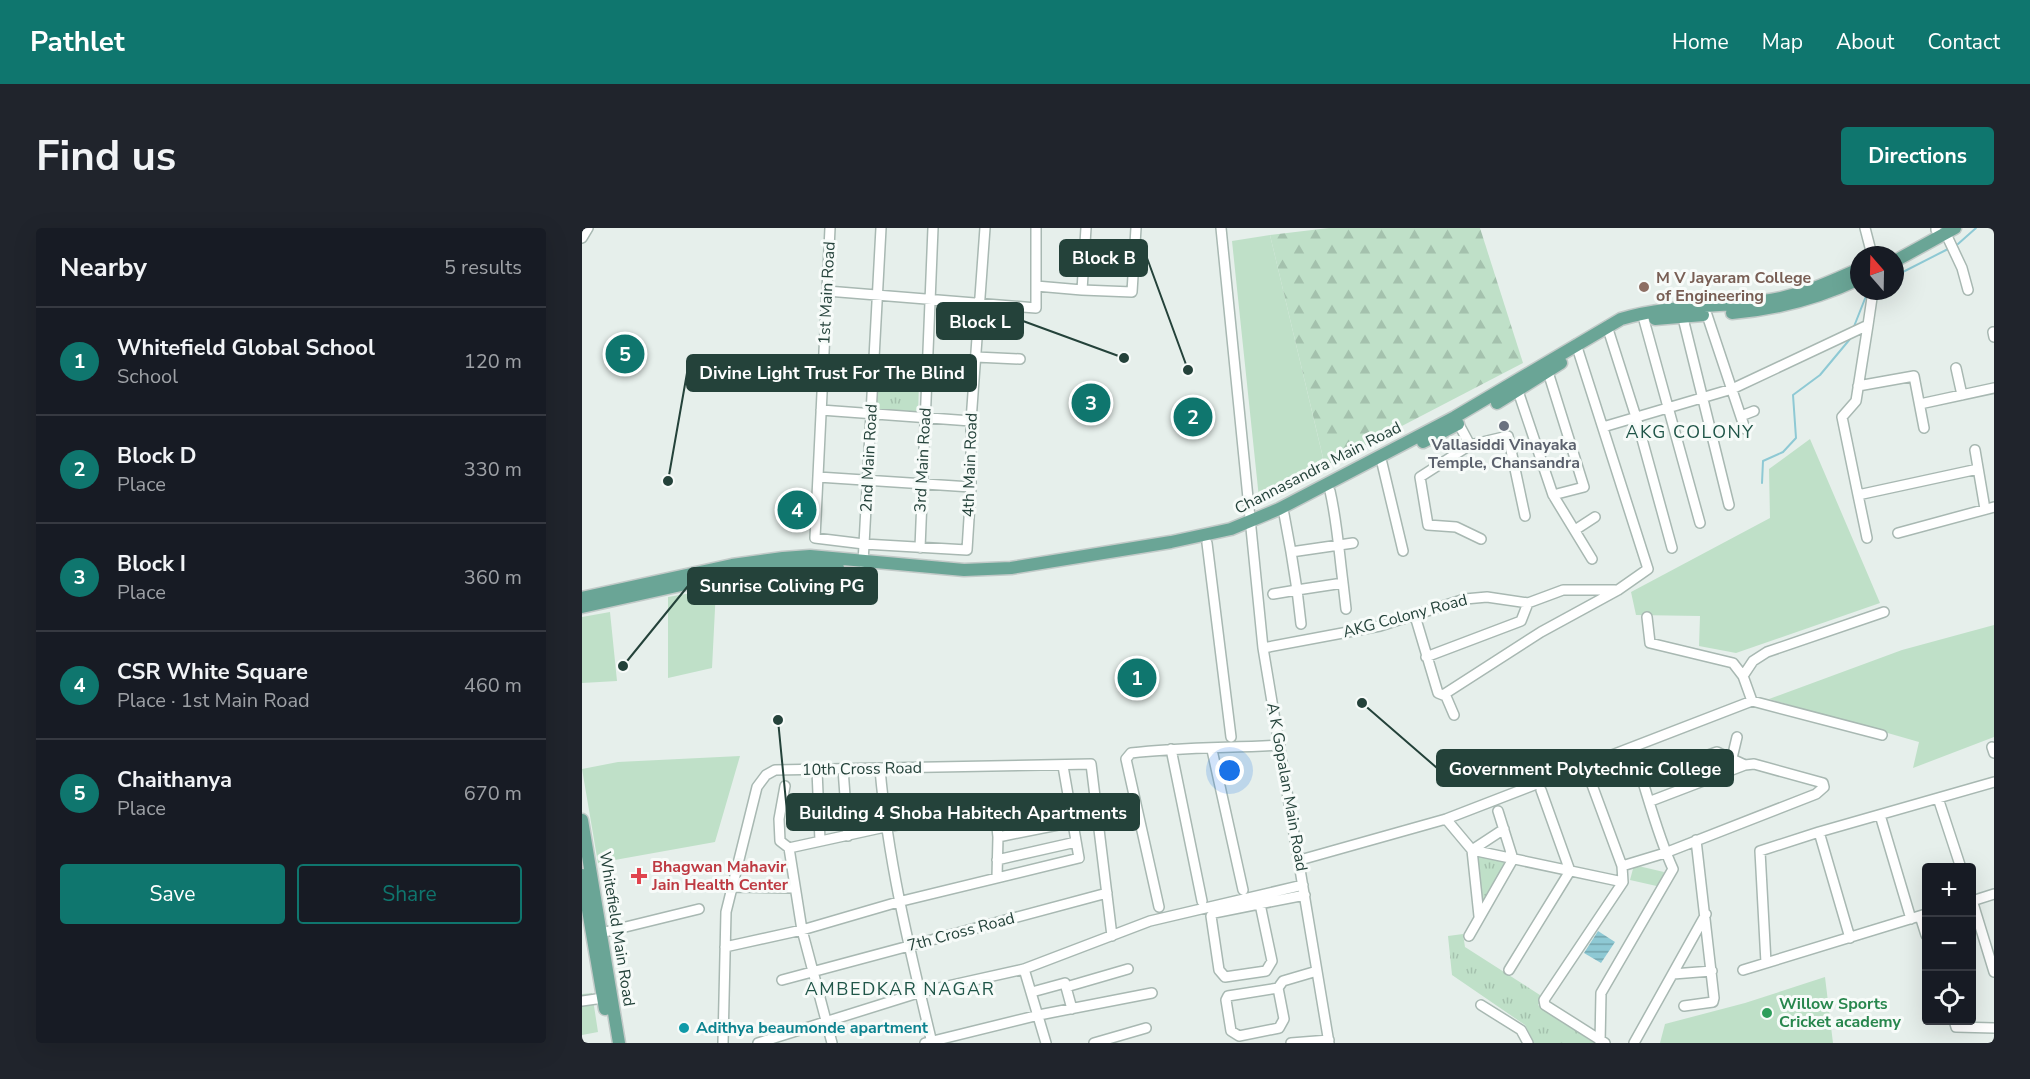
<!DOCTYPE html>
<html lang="en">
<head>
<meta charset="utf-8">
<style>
	body { margin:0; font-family:"Nunito Sans",sans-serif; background:#20242c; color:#f1f3f6 }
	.controls { position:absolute; right:18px; bottom:18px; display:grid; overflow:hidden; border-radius:6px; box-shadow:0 6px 24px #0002 }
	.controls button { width:54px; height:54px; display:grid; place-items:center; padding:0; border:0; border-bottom:2px solid #363941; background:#171b24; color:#f1f3f6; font:30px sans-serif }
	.compass { position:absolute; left:1268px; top:18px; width:54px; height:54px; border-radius:50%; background:#171b24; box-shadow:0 6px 24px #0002; rotate:340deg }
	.you { position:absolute; left:648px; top:543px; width:21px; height:21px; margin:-15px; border:4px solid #fff; border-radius:50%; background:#1a73e8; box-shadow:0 0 0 9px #1a73e833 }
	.badge { display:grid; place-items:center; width:39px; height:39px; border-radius:50%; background:#0f766e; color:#fff; font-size:20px; font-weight:700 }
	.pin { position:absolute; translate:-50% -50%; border:3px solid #fff; box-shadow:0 2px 6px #0006 }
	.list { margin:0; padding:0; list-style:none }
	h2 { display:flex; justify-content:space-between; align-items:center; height:78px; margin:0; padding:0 24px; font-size:26px }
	h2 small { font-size:20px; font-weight:400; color:#9ea1a6 }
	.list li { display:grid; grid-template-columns:39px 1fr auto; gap:18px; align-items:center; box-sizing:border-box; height:108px; padding:0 24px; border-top:2px solid #363941 }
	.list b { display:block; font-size:22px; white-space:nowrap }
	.list p { margin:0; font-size:20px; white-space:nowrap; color:#9ea1a6 }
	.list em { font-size:20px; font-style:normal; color:#9ea1a6 }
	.actions { display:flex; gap:12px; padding:18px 24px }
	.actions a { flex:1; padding:14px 0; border:2px solid #0f766e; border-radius:6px; text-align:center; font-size:21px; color:#0f766e }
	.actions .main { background:#0f766e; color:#fff }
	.icon { flex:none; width:33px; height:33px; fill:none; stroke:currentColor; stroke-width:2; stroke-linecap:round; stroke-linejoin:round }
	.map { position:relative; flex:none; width:1412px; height:815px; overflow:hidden; border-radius:6px }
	header { display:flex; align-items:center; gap:36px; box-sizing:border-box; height:84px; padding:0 30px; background:#0f766e; color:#fff }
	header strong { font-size:28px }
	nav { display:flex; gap:33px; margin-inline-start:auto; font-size:21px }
	.intro { display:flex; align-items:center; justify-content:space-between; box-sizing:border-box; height:144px; padding:0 36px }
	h1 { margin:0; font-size:42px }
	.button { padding:15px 27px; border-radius:6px; background:#0f766e; color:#fff; font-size:21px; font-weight:700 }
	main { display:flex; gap:36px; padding:0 36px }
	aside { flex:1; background:#171b24; border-radius:6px; box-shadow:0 6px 24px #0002 }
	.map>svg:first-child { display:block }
</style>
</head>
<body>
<header>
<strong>Pathlet</strong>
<nav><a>Home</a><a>Map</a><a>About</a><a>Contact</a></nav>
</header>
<div class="intro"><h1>Find us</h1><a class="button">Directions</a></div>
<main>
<aside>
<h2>Nearby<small>5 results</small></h2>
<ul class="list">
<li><span class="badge">1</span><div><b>Whitefield Global School</b><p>School</p></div><em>120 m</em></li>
<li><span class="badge">2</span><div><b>Block D</b><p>Place</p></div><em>330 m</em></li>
<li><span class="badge">3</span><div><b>Block I</b><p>Place</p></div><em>360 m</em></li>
<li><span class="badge">4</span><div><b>CSR White Square</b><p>Place · 1st Main Road</p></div><em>460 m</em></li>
<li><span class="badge">5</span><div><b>Chaithanya</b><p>Place</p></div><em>670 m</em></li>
</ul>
<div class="actions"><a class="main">Save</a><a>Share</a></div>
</aside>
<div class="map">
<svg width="1412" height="815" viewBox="0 0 1412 815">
	<defs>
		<pattern id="forest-firs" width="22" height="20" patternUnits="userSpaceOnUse" patternTransform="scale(1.5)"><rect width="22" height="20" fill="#bfe0c8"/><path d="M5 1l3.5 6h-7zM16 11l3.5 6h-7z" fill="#a4c1ad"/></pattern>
		<pattern id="park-tufts" width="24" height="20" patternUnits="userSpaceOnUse" patternTransform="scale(1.5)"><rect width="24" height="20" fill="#bfe0c8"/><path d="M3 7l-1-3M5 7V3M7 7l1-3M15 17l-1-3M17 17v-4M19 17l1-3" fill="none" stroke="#a4c1ad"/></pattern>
		<pattern id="water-rules" width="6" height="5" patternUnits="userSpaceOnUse" patternTransform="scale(1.5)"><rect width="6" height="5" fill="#8ec9d4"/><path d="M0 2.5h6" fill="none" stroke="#74a5ad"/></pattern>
	</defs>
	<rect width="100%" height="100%" fill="#e6efeb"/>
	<path fill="#bfe0c8" d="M 688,7 L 741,230 L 677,270 L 650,13 Z
		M 1228,211 L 1298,375 L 1154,425 L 1117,418 L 1118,388 L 1054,387 L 1049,364 L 1188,290 L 1187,241 Z
		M 134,361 L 130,440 L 86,450 L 86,369 Z
		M 28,384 L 35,453 L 0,455 L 0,389 Z
		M 1412,397 L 1412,509 L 1331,540 L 1337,514 L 1187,471 L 1320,422 Z
		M 158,528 L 133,614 L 16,635 L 0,541 L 36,534 Z
		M 1052,637 L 1082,644 L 1079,659 L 1048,652 Z
		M 1243,749 L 1251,815 L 1078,815 L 1083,796 L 1163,775 Z
		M 10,765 L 16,804 L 0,807 L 0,766 Z"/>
	<path fill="url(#forest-firs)" d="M 747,0 L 898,0 L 941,135 L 743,238 L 688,7 Z"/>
	<path fill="url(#park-tufts)" d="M 295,151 L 337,154 L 336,188 L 293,185 Z
		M 894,628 L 924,634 L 899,679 Z
		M 881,706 L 883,719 L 961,769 L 956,777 L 1012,815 L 952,815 L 943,797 L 870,747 L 866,708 Z"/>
	<path fill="url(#water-rules)" d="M 1016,703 L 1033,714 L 1019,735 L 1002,725 Z"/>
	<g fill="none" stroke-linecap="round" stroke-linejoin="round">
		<path stroke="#8ec9d4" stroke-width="2" d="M 1376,16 L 1394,0
			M 1313,48 L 1366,21
			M 1271,101 L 1286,63
			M 1180,255 L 1181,233 L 1201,224 L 1214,210 L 1211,167 L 1238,147 L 1268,111"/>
		<defs>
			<path id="minor" d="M 248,0 L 233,310 L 282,316 L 385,322 L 389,259 L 389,193 L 403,0
				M 454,0 L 454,58
				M 504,0 L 500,62 L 550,64 L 554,0
				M 639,0 L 681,420 L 747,815
				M 1283,0 L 1290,27
				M 1354,0 L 1354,2
				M 1364,6 L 1380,40 L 1386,62
				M 0,10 L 6,0
				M 245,63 L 454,80 L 454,58 L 500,62
				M 1099,82 L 1147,277
				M 1125,87 L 1163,201
				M 1062,92 L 1118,295
				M 1286,97 L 1274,173 L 1260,189 L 1276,267 L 1396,241
				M 1025,98 L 1054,189 L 1090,320
				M 1411,104 L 1412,109
				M 394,129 L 438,131
				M 1374,140 L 1380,167
				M 966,144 L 1002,259 L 971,267
				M 1276,158 L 1332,148 L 1342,200
				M 936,163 L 971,267 L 1010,331
				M 1338,176 L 1412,160
				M 239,182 L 389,193
				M 1159,188 L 1172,183
				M 874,191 L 888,217 L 926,208 L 943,288
				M 1021,199 L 1150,161 L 1286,97 L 1291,63
				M 888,217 L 838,249 L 846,297 L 874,299 L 899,311
				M 1393,222 L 1403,281
				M 800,235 L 821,323
				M 236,249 L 389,259
				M 748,263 C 755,293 757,324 761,355 L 715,362 L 709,324 L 771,315
				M 1276,267 L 1285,310
				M 702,286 L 709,324
				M 993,302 L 1013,289
				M 1316,305 L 1412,279
				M 625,315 L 649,509
				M 338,320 L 351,0
				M 281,335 L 299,0
				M 761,355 L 764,381
				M 691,366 L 715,362 L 719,396
				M 833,388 L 856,465 L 861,467 L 959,404 L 1036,362 L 1066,341 L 994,116
				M 1065,389 L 1068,415 L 1151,435 L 1161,448 L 1170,473
				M 681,420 L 798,398 L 883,371 L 905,369 L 946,375 L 981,362 L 1033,362
				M 844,429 L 939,393 L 946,375
				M 1161,448 L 1171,433 L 1185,424 L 1302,384
				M 863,466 L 872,487
				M 1410,519 L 1412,525
				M 589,521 L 620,673
				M 630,522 L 661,662
				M 1150,530 L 1155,509
				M 261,541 L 266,608
				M 298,541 C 306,634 328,723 350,815
				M 235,542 L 238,613
				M 1006,546 L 1040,638 L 1041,654 L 962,772 L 963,777 L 1023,815
				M 1060,550 L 1135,524 L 1163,537
				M 203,558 L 197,591 L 198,613 L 207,620 L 220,702 L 250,815
				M 1356,570 L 1379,640
				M 413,580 L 416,609 L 415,649
				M 1298,587 L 1329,691
				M 864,591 L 890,622 L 1041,654
				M 416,609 L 491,594
				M 207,620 L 303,599 L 486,570
				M 415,632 L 494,614
				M 718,632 L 864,591 L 1170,473 L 1300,507
				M 1040,638 L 1083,625 L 1234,566 L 1242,559 L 1241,555 L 1172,536 L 1163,537 L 1069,573
				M 151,659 L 212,660
				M 1390,672 L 1412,744
				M 1390,673 L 1412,666
				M 678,676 L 690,733 L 684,743 L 643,749 L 637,742 L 629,688 L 632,685 L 723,667
				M 577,679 L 544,531 L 549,525 C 598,519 648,520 698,517
				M 897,688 L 890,622 L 922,601
				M 1338,688 L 1344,707
				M 19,705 L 117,681
				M 887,708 L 931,631 L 916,583
				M 1268,710 L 1237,604 L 1412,554
				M 143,719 L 220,702 L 316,674 L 497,630 L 481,538
				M 1184,735 L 1178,623 L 1237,604
				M 442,741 L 464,815
				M 927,742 L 988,643 L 959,562
				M 1161,742 L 1344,686
				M 1091,746 L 1130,743
				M 200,752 L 525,665
				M 696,760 L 702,791 L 697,800 L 657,808 L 649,803 L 644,772 L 646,768 L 696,760 L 701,753 L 735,743
				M 450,764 L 483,755 L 484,759
				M 0,773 L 21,770
				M 899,777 L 939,802 L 946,815
				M 1102,778 L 1131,774 L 1132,770 L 1114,612
				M 490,781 L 484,759 L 546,741
				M 1372,792 L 1374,799 L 1412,800
				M 141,815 L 144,684 L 175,559 L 184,547 L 193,542 L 509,536 L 530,708
				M 176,815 L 339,764 L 442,741 L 568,693 L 721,657
				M 343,815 L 457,787 L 570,765
				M 512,815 L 564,800
				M 709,815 L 747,812
				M 1018,815 L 1019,765 L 1091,641 C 1075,606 1066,568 1054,532
				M 1052,815 L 1124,686"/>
			<path id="major" d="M 1313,33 L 1373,0
				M 1150,85 C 1196,81 1235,71 1277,51
				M 1073,91 L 1121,87
				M 915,175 L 979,135
				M 841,214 L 876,196
				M 0,370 L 150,337 L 201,330 L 228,328 L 382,342 L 429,340 L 589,314 L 649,301 L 697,281 L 873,189 L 1039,91 C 1085,77 1134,79 1181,73 C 1215,69 1246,55 1277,41
				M 0,379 L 158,344 L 226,337 L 256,340
				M 0,592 L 37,815
				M 0,647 L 23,781"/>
		</defs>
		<use href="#minor" stroke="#a8b8b2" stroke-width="12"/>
		<use href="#major" stroke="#c2cac8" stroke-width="15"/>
		<use href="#minor" stroke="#fff" stroke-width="9"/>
		<use href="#major" stroke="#6aa596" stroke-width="12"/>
	</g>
	<circle fill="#8d6e63" stroke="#f7fbf9" stroke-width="2" cx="1062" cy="59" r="6"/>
	<circle fill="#6b7280" stroke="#f7fbf9" stroke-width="2" cx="922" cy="198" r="6"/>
	<path fill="#e0444e" stroke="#f7fbf9" stroke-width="2" d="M54 639h6v6h6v6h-6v6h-6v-6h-6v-6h6z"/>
	<circle fill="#2e9e5b" stroke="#f7fbf9" stroke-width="2" cx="1185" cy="785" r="6"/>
	<circle fill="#0f9aa8" stroke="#f7fbf9" stroke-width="2" cx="102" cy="800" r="6"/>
	<g text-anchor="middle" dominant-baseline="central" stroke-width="6" stroke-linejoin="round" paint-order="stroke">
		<g font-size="16" font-weight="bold" fill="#785e54" stroke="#f7fbf9" text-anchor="start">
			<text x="1074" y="50">M V Jayaram College<tspan x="1074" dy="18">of Engineering</tspan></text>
		</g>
		<g font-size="16" fill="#24423a" stroke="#f7fbf9">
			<text transform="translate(245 65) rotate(-87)">1st Main Road</text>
			<text transform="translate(287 230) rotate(-87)">2nd Main Road</text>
			<text transform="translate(341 232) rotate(-87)">3rd Main Road</text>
			<text transform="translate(388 237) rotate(-88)">4th Main Road</text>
			<text transform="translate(736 240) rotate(-27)">Channasandra Main Road</text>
			<text transform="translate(823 388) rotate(-15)">AKG Colony Road</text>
			<text transform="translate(280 541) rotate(-1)">10th Cross Road</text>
			<text transform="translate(705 559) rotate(80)">A K Gopalan Main Road</text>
			<text transform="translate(35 701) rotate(81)">Whitefield Main Road</text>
			<text transform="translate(379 704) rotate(-15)">7th Cross Road</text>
		</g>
		<g font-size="16" font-weight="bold" fill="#5b616d" stroke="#f7fbf9">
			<text x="922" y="217">Vallasiddi Vinayaka<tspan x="922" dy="18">Temple, Chansandra</tspan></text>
		</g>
		<g font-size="16" font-weight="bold" fill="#be3a42" stroke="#f7fbf9" text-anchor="start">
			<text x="70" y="639">Bhagwan Mahavir<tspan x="70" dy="18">Jain Health Center</tspan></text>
		</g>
		<g font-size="16" font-weight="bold" fill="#27864d" stroke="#f7fbf9" text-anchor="start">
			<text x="1197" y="776">Willow Sports<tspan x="1197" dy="18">Cricket academy</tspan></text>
		</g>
		<g font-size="16" font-weight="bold" fill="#0d838f" stroke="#f7fbf9" text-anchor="start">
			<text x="114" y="800">Adithya beaumonde apartment</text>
		</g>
		<g font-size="18" letter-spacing="1.5" fill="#1f5548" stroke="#f7fbf9">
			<text x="1108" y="204">AKG COLONY</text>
			<text x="318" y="761">AMBEDKAR NAGAR</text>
		</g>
	</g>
	<path fill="none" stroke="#24423a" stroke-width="2" d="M606 142L565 30M542 130L441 93M86 253L105 145M41 438L106 358M780 475L855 540M196 492L205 584"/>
	<g fill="#24423a" stroke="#f7fbf9" stroke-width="2">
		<circle cx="606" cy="142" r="6"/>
		<circle cx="542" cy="130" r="6"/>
		<circle cx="86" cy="253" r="6"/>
		<circle cx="41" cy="438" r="6"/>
		<circle cx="780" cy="475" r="6"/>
		<circle cx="196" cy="492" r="6"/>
	</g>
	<g fill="#24423a" stroke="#24423a" stroke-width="2">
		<rect x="478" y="12" width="87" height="36" rx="6"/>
		<rect x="355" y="75" width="86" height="36" rx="6"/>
		<rect x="105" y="127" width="289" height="36" rx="6"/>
		<rect x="106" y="340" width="189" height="36" rx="6"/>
		<rect x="855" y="522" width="296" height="36" rx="6"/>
		<rect x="205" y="566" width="352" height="36" rx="6"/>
	</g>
	<g font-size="18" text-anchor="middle" font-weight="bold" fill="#fff">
		<text x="522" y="36">Block B</text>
		<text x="398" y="100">Block L</text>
		<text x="250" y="151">Divine Light Trust For The Blind</text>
		<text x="200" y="364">Sunrise Coliving PG</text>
		<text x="1003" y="547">Government Polytechnic College</text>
		<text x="381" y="591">Building 4 Shoba Habitech Apartments</text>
	</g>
</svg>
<div class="controls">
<button>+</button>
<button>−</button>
<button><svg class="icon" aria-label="locate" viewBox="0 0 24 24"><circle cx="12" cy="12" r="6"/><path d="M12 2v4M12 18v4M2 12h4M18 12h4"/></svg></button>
</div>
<svg class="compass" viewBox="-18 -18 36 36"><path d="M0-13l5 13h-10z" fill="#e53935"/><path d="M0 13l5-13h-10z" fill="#9ea1a6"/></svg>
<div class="you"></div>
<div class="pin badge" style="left:555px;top:450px">1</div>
<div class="pin badge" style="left:611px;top:189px">2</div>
<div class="pin badge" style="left:509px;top:175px">3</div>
<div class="pin badge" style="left:215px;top:282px">4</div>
<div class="pin badge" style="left:43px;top:126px">5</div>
</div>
</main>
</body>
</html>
